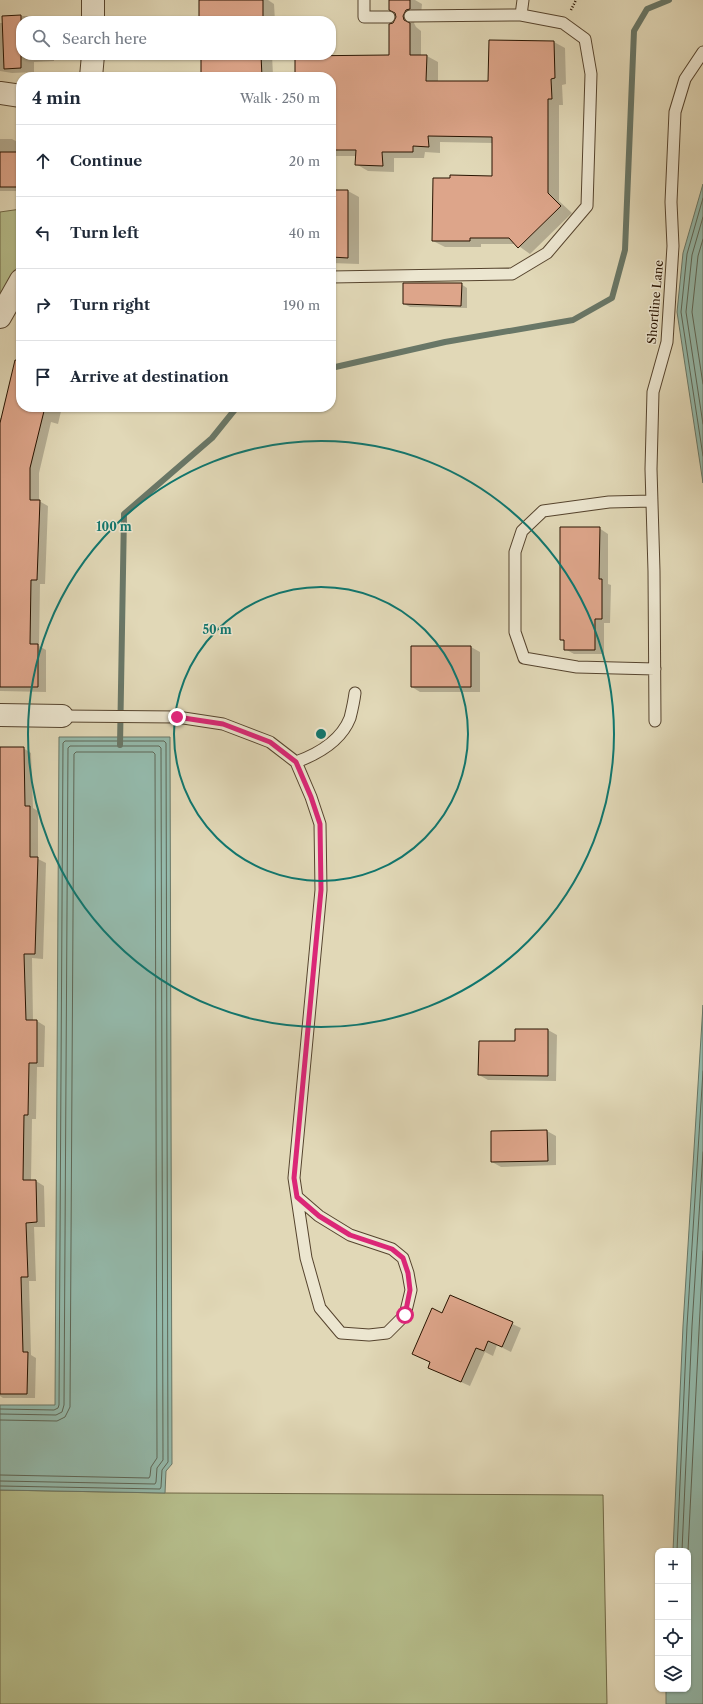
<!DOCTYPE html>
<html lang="en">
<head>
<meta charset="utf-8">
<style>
	body { margin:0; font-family:"Libre Caslon Text",serif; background:#f2f2f3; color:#1f2937 }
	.controls { position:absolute; right:12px; bottom:12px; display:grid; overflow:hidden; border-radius:8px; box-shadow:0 1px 3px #0004 }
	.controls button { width:36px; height:36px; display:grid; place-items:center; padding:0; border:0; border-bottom:1px solid #e0e1e3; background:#fff; color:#1f2937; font:20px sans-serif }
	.stop { position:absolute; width:12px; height:12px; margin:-9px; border:3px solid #db2777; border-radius:50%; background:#fff }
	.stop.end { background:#db2777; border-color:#fff; box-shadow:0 1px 4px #0008 }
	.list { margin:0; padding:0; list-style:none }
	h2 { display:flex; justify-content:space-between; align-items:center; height:52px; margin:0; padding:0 16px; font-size:17px }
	h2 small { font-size:13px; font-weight:400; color:#747a83 }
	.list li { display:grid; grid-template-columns:26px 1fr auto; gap:12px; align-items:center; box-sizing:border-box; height:72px; padding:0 16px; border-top:1px solid #e0e1e3 }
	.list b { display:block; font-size:15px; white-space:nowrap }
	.list em { font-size:13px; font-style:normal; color:#747a83 }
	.icon { flex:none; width:22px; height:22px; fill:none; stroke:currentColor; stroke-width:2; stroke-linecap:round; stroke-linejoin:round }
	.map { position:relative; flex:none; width:703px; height:1704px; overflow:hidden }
	.search { position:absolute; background:#fff; box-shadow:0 1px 3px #0004; left:16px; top:16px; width:320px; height:44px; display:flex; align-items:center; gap:10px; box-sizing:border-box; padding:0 14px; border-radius:16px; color:#747a83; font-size:15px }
	.panel { position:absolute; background:#fff; box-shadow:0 1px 3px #0004; left:16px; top:72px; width:320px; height:340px; border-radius:16px }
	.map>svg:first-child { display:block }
</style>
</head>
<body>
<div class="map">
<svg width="703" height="1704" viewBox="0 0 703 1704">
	<rect width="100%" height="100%" fill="#e1d8b7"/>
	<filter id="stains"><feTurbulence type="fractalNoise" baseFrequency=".005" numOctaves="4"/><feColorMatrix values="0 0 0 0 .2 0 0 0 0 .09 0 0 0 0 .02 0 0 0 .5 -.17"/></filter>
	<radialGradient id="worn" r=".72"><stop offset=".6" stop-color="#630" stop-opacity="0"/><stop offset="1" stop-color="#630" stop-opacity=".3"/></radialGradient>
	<path fill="#b6be8c" stroke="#6f6846" d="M 21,209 L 21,269 L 0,306 L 0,212 Z
		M 0,1490 L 165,1493 L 603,1495 L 607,1704 L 0,1704 Z"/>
	<path fill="#94baac" stroke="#697767" d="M 703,184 L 703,483 L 677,312 L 683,253 Z
		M 59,737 L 170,737 L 172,1464 L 166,1471 L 165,1493 L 0,1490 L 0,1405 L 55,1405 Z
		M 703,1005 L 703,1704 L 666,1704 L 666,1689 L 688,1689 L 688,1551 L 673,1551 L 683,1326 Z"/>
	<path fill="#0003" d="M 200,0 L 268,0 L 274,4 L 275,21 L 199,21 Z
		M 390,0 L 415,0 L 422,4 L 421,15 L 418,16 L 414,23 L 416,27 L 421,31 L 421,56 L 427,56 L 438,62 L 438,82 L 489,82 L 554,42 L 565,48 L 566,84 L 562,85 L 563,105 L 559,105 L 559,201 L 572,213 L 530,254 L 516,244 L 481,244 L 481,247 L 445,247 L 433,241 L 493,177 L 493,143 L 440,142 L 440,153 L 425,152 L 424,158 L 394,158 L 394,172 L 368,171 L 356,164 L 357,156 L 331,156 L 331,77 L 202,77 L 202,55 L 272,55 L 273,75 L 296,75 L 390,56 L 390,25 L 396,21 L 397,16 Z
		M 3,16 L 45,16 L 53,20 L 21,21 L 21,55 L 54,55 L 54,61 L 34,62 L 34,72 L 12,73 L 0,71 L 0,23 L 3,23 Z
		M 0,139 L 12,139 L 21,144 L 21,191 L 0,191 Z
		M 331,191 L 348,191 L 359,197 L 359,264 L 331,263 Z
		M 461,284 L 467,288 L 467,308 L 410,307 L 404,304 Z
		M 21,380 L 21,407 L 62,407 L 58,424 L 51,422 L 39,473 L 39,501 L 48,506 L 45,584 L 40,584 L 39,646 L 46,650 L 46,692 L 0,691 L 0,418 L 2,418 Z
		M 599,528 L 608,534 L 608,584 L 611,585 L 610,623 L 604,623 L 604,654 L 574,654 L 565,649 L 565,642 L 561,640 Z
		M 471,647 L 480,652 L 480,692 L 420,692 L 412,687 Z
		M 0,748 L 23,748 L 31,753 L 33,808 L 38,811 L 38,859 L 46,863 L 43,959 L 32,958 L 33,1021 L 37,1021 L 45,1026 L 44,1067 L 37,1067 L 36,1119 L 32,1119 L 31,1181 L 36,1181 L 44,1186 L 45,1227 L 34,1227 L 36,1281 L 29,1281 L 31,1355 L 36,1358 L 35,1398 L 3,1398 L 0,1396 Z
		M 516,1030 L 548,1030 L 557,1035 L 556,1081 L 488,1080 L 479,1075 L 516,1042 Z
		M 547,1131 L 556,1136 L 556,1165 L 501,1167 L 492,1162 Z
		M 451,1296 L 521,1328 L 511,1352 L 497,1345 L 493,1356 L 485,1352 L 470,1386 L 438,1372 L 429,1367 L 431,1363 L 413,1354 L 443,1314 Z"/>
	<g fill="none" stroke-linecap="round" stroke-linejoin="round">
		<path stroke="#5e6656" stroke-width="1" d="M 703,198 L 687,254 L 681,312 L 703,456
			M 703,217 L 692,255 L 686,312 L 703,424
			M 703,239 L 698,256 L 692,312 L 703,384
			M 0,1409 L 54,1410 L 58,1408 L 59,1405 L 63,743 L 65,741 L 164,741 L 166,743 L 168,1462 L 162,1470 L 161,1487 L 160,1489 L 0,1486
			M 0,1414 L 56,1415 L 62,1412 L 64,1405 L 68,748 L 70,746 L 159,746 L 161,748 L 163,1460 L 157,1468 L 156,1482 L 155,1484 L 0,1481
			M 0,1420 L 57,1421 L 65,1417 L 70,1407 L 74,754 L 76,752 L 153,752 L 155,754 L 157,1458 L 151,1467 L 150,1476 L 149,1478 L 0,1475
			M 677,1551 L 687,1326 L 703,1071
			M 682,1551 L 692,1326 L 703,1152
			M 688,1551 L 703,1251"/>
		<path stroke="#697767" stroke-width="6" d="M 331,368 L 445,342 L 573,320 L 612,298 L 625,250 L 634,31 L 647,9 L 669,0
			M 120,745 L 124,514 L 212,438 L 237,407"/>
	</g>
	<path fill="#dda58a" stroke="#281300" d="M 199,0 L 263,0 L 263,21 L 199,21 Z
		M 389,0 L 410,0 L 410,9 L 406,10 L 403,16 L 404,20 L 410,23 L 410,55 L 427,55 L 426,81 L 488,81 L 489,40 L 554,41 L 555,78 L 551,79 L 552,99 L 548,99 L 548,193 L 561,206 L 518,248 L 509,238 L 470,238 L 470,241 L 432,241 L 433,178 L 450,178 L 450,175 L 492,176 L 492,137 L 428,136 L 429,147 L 413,146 L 413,152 L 382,152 L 383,166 L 355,165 L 356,150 L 331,150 L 331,77 L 295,77 L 295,56 L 389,55 L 389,24 L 393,23 L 396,17 L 395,13 L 389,10 Z
		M 21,15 L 21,68 L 4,69 L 2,16 Z
		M 201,55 L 261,55 L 262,77 L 201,77 Z
		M 0,152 L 21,152 L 21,187 L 0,187 Z
		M 331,190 L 348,190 L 348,258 L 331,257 Z
		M 403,283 L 462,283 L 461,306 L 403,304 Z
		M 15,360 L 21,361 L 21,407 L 45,407 L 30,468 L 30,500 L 40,500 L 37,580 L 31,580 L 30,644 L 38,644 L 38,687 L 0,687 L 0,423 Z
		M 560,527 L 600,527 L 599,579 L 602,579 L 602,619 L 595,619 L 595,650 L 564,650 L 564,640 L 560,640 Z
		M 411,646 L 471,646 L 471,687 L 411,687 Z
		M 0,747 L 24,747 L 25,806 L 30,806 L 30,857 L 38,857 L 35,954 L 24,954 L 26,1020 L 37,1020 L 37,1063 L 29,1063 L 28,1115 L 24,1115 L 23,1180 L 36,1180 L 37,1222 L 26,1223 L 28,1277 L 21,1277 L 23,1352 L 28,1352 L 27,1394 L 0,1394 Z
		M 515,1029 L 548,1029 L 548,1076 L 478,1075 L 479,1041 L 515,1041 Z
		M 547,1130 L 548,1161 L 491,1162 L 491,1131 Z
		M 450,1295 L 513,1322 L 502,1347 L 488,1341 L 484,1351 L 476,1348 L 461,1382 L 428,1368 L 430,1362 L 412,1354 L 432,1308 L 442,1313 Z"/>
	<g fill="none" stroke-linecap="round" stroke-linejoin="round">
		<defs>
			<path id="lane" d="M 364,0 L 364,17 L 389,17
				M 521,15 L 523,0
				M 331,277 L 512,274 L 547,253 L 587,206 L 591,74 L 585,39 L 563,23 L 521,15 L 410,16
				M 651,501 L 609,502 L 543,511 L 522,531 L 515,552 L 515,632 L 524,658 L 577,667 L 655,669
				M 62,716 L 177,717 L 223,724 L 270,742 L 296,762 L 311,797 L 320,824 L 321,890 L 294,1178 L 306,1258 L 320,1308 L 341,1333 L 369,1335 L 387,1333 L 405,1315 L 411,1290 L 408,1273 L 403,1258 L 392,1249 L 350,1235 L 319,1216 L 297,1197
				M 655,721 L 654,571 L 651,469 L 653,392 L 667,342 L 673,246 L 671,202 L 675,112 L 685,79 L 703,52
				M 296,762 C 318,754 341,741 350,718 C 352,710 354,701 355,693"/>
			<path id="street" d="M 93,0 L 93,21
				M 91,77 L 93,55
				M 0,93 L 21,96
				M 0,317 L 21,280
				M 0,715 L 62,716"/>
		</defs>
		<use href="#lane" stroke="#56442e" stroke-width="13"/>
		<use href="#street" stroke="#56442e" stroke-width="24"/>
		<path stroke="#281300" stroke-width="2.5" stroke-dasharray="1 2" stroke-linecap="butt" d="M 571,10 L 576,0"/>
		<use href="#lane" stroke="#ece6d0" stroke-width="11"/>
		<use href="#street" stroke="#ece6d0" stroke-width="22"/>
	</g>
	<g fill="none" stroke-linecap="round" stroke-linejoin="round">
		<path stroke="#db2777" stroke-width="5" d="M 177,717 L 223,724 L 270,742 L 296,762 L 311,797 L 320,824 L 321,890 L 294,1178 L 297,1197 L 319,1216 L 350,1235 L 392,1249 L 403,1258 L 408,1273 L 410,1290 L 405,1315"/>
	</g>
	<g fill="none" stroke="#0f766e" stroke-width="2">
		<circle cx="321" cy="734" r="147"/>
		<circle cx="321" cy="734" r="293"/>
	</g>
	<g text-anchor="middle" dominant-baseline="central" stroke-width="3" stroke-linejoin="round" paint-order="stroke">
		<g font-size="12" fill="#281300" stroke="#ece6d0">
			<text transform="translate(655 302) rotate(-85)">Shortline Lane</text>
		</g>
	</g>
	<circle cx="321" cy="734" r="6" fill="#0f766e" stroke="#ece6d0" stroke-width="2"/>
	<g font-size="12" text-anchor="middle" font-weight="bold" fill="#0f766e" stroke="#ece6d0" stroke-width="3" stroke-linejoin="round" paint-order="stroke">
		<text x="114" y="531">100 m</text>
		<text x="217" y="634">50 m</text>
	</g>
	<rect width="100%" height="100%" filter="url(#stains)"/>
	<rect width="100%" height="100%" fill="url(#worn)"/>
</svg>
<div class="controls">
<button>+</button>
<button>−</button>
<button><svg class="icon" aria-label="locate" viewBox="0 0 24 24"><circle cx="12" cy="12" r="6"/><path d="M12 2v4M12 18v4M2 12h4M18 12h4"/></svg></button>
<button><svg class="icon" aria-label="layers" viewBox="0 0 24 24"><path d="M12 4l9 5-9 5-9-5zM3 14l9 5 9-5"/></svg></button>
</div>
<div class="stop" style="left:405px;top:1315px"></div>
<div class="stop end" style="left:177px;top:717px"></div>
<div class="search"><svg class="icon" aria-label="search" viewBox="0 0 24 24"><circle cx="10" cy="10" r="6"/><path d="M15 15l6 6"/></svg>Search here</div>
<section class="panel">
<h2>4 min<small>Walk · 250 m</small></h2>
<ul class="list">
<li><svg class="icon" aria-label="ahead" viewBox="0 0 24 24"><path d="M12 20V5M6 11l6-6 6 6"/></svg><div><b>Continue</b></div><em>20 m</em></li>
<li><svg class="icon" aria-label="left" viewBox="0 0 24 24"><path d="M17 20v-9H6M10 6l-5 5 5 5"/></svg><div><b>Turn left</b></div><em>40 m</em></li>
<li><svg class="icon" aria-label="right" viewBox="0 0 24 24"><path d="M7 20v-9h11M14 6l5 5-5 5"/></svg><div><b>Turn right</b></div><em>190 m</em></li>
<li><svg class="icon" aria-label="arrive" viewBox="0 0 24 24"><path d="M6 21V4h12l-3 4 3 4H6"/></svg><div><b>Arrive at destination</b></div></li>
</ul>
</section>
</div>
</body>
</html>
